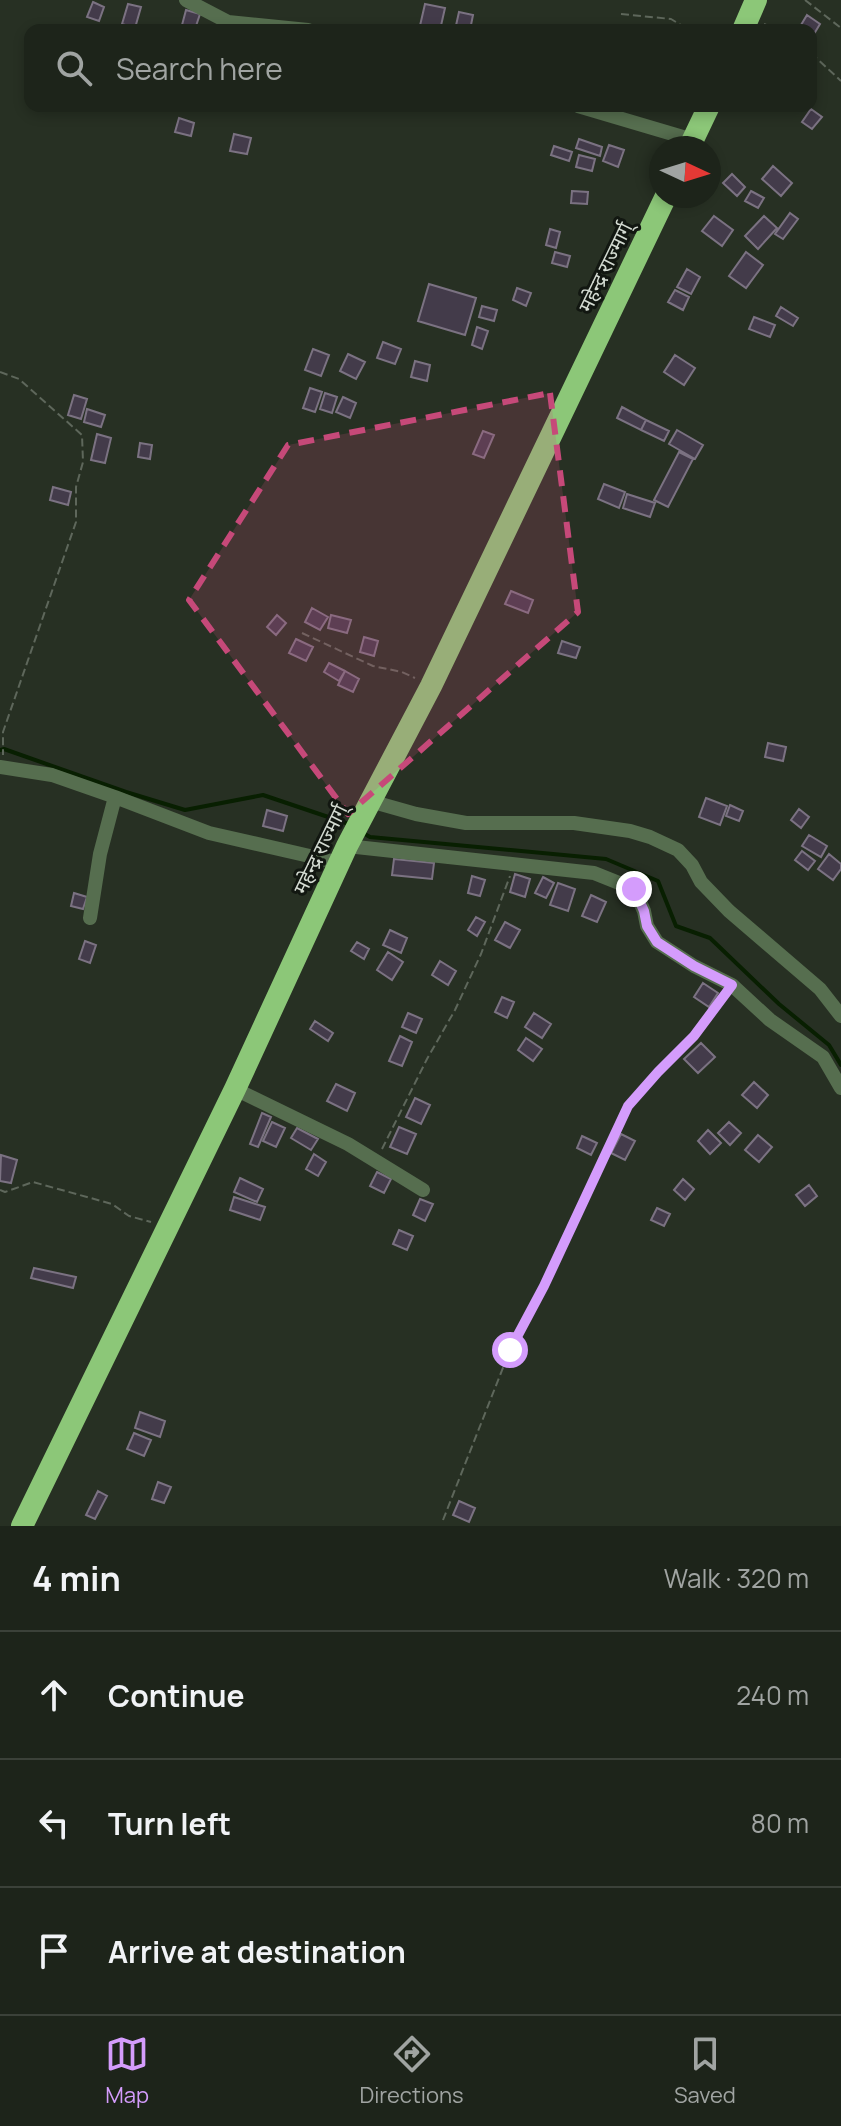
<!DOCTYPE html>
<html lang="en">
<head>
<meta charset="utf-8">
<style>
	body { margin:0; font-family:Manrope,"Noto Sans Devanagari",sans-serif; background:#252c23; color:#f1f3f6 }
	.compass { position:absolute; left:649px; top:136px; width:72px; height:72px; border-radius:50%; background:#1d241a; box-shadow:0 4px 12px #0003; rotate:94deg }
	.stop { position:absolute; width:24px; height:24px; margin:-18px; border:6px solid #d49cfc; border-radius:50%; background:#fff }
	.stop.end { background:#d49cfc; border-color:#fff; box-shadow:0 2px 8px #0008 }
	.list { margin:0; padding:0; list-style:none }
	h2 { display:flex; justify-content:space-between; align-items:center; height:104px; margin:0; padding:0 32px; font-size:34px }
	h2 small { font-size:26px; font-weight:400; color:#a0a4a2 }
	.list li { display:grid; grid-template-columns:52px 1fr auto; gap:24px; align-items:center; box-sizing:border-box; height:128px; padding:0 32px; border-top:2px solid #3b4139 }
	.list b { display:block; font-size:30px; white-space:nowrap }
	.list em { font-size:26px; font-style:normal; color:#a0a4a2 }
	.icon { flex:none; width:44px; height:44px; fill:none; stroke:currentColor; stroke-width:2; stroke-linecap:round; stroke-linejoin:round }
	.map { position:relative; flex:none; width:841px; height:1526px; overflow:hidden }
	.search { position:absolute; background:#1d241a; box-shadow:0 4px 12px #0003; left:24px; right:24px; top:24px; height:88px; display:flex; align-items:center; gap:20px; box-sizing:border-box; padding:0 28px; border-radius:16px; color:#a0a4a2; font-size:30px }
	.sheet { height:488px; background:#1d241a }
	nav { display:flex; justify-content:space-around; align-items:center; box-sizing:border-box; height:112px; border-top:2px solid #3b4139; background:#1d241a; font-size:22px; color:#a0a4a2 }
	nav a { display:grid; justify-items:center; gap:4px }
	nav .on { color:#d49cfc }
	.map>svg:first-child { display:block }
</style>
</head>
<body>
<div class="map">
<svg width="841" height="1526" viewBox="0 0 841 1526">
	<rect width="100%" height="100%" fill="#273023"/>
	<g fill="none" stroke-linecap="round" stroke-linejoin="round">
		<path stroke="#081f01" stroke-width="4" d="M 0,750 L 4,749 L 126,792 L 185,810 L 263,795 L 349,824
			M 363,833 L 370,837 L 606,859 L 658,881 L 676,926 L 710,938 L 779,1004 L 829,1045 L 841,1065"/>
	</g>
	<path fill="#433b4a" stroke="#7b7282" stroke-width="2" d="M 93,2 L 104,7 L 99,21 L 87,17 Z
		M 128,4 L 141,7 L 135,28 L 122,24 Z
		M 425,4 L 445,8 L 440,30 L 419,30 Z
		M 186,10 L 200,14 L 195,29 L 182,25 Z
		M 459,12 L 473,15 L 470,30 L 455,30 Z
		M 807,15 L 820,24 L 811,39 L 811,30 L 798,30 Z
		M 811,109 L 822,117 L 812,129 L 802,122 Z
		M 179,118 L 194,123 L 191,136 L 175,132 Z
		M 234,134 L 251,138 L 247,154 L 230,151 Z
		M 579,139 L 602,147 L 600,156 L 576,148 Z
		M 609,145 L 624,150 L 618,167 L 603,161 Z
		M 554,146 L 572,152 L 569,161 L 551,155 Z
		M 579,155 L 595,159 L 592,171 L 576,167 Z
		M 773,166 L 792,183 L 781,196 L 762,179 Z
		M 732,174 L 745,187 L 737,196 L 723,183 Z
		M 572,191 L 588,192 L 587,204 L 571,203 Z
		M 751,191 L 764,198 L 758,208 L 745,201 Z
		M 790,213 L 798,219 L 783,239 L 775,234 Z
		M 714,216 L 733,230 L 722,246 L 702,231 Z
		M 764,216 L 777,228 L 758,249 L 745,236 Z
		M 550,229 L 560,232 L 556,248 L 546,245 Z
		M 555,252 L 570,256 L 567,267 L 552,263 Z
		M 746,252 L 763,265 L 746,288 L 729,276 Z
		M 687,269 L 700,277 L 691,294 L 677,287 Z
		M 429,284 L 476,298 L 465,335 L 418,321 Z
		M 517,288 L 531,293 L 526,306 L 513,300 Z
		M 675,290 L 689,297 L 683,310 L 668,302 Z
		M 482,306 L 497,310 L 494,321 L 479,317 Z
		M 781,307 L 798,318 L 793,326 L 776,316 Z
		M 754,317 L 775,325 L 770,337 L 749,329 Z
		M 477,327 L 488,331 L 482,349 L 472,345 Z
		M 383,342 L 401,349 L 395,364 L 377,358 Z
		M 313,349 L 329,355 L 321,376 L 305,370 Z
		M 348,354 L 365,362 L 356,379 L 340,371 Z
		M 675,355 L 695,368 L 684,385 L 664,372 Z
		M 415,361 L 430,365 L 427,381 L 411,377 Z
		M 310,388 L 322,392 L 315,412 L 303,408 Z
		M 325,393 L 337,397 L 332,413 L 320,409 Z
		M 74,395 L 87,399 L 81,419 L 68,415 Z
		M 343,397 L 356,403 L 350,418 L 336,412 Z
		M 622,407 L 646,420 L 641,430 L 617,418 Z
		M 87,409 L 105,415 L 101,427 L 84,422 Z
		M 646,420 L 669,431 L 664,441 L 641,430 Z
		M 677,430 L 703,445 L 695,459 L 669,444 Z
		M 483,431 L 494,435 L 484,458 L 473,454 Z
		M 97,434 L 111,438 L 105,463 L 91,460 Z
		M 140,443 L 152,445 L 150,459 L 138,457 Z
		M 679,452 L 693,459 L 668,507 L 654,500 Z
		M 604,484 L 625,492 L 619,508 L 598,499 Z
		M 53,487 L 71,492 L 68,505 L 50,500 Z
		M 627,494 L 655,503 L 650,517 L 623,508 Z
		M 511,591 L 533,600 L 528,613 L 505,604 Z
		M 312,608 L 328,617 L 320,630 L 305,622 Z
		M 277,615 L 286,623 L 276,635 L 267,627 Z
		M 331,615 L 351,620 L 347,633 L 328,628 Z
		M 364,637 L 378,641 L 374,656 L 360,652 Z
		M 296,639 L 313,647 L 306,661 L 289,653 Z
		M 562,641 L 580,647 L 576,658 L 558,653 Z
		M 329,663 L 345,671 L 339,681 L 324,672 Z
		M 345,671 L 359,679 L 353,692 L 338,685 Z
		M 768,743 L 786,747 L 783,761 L 765,757 Z
		M 706,798 L 727,806 L 720,825 L 699,817 Z
		M 730,805 L 743,811 L 739,821 L 726,816 Z
		M 799,809 L 809,817 L 801,828 L 791,820 Z
		M 267,810 L 287,816 L 283,831 L 263,826 Z
		M 809,835 L 827,846 L 821,857 L 802,846 Z
		M 802,851 L 815,861 L 808,870 L 795,860 Z
		M 829,854 L 841,864 L 841,869 L 833,880 L 818,869 Z
		M 394,859 L 434,863 L 432,879 L 392,875 Z
		M 515,874 L 530,879 L 525,897 L 510,892 Z
		M 472,876 L 485,880 L 480,896 L 468,893 Z
		M 543,877 L 554,883 L 546,898 L 535,893 Z
		M 558,883 L 575,889 L 568,911 L 550,905 Z
		M 74,893 L 87,897 L 83,909 L 71,906 Z
		M 591,895 L 606,902 L 597,922 L 582,916 Z
		M 476,917 L 485,922 L 477,936 L 468,930 Z
		M 505,922 L 520,930 L 510,948 L 495,940 Z
		M 390,930 L 407,938 L 401,953 L 383,945 Z
		M 85,941 L 96,945 L 90,963 L 79,959 Z
		M 357,942 L 369,949 L 364,959 L 351,951 Z
		M 388,952 L 403,962 L 392,980 L 377,970 Z
		M 440,961 L 456,971 L 448,985 L 432,975 Z
		M 703,983 L 718,993 L 709,1007 L 694,997 Z
		M 502,997 L 514,1002 L 507,1018 L 495,1012 Z
		M 408,1013 L 422,1019 L 416,1033 L 402,1027 Z
		M 534,1013 L 551,1024 L 542,1038 L 525,1027 Z
		M 315,1021 L 333,1033 L 328,1041 L 310,1029 Z
		M 400,1036 L 412,1042 L 402,1066 L 389,1061 Z
		M 526,1038 L 542,1049 L 533,1061 L 518,1050 Z
		M 701,1043 L 715,1057 L 698,1073 L 684,1059 Z
		M 754,1082 L 768,1095 L 757,1108 L 742,1095 Z
		M 336,1084 L 355,1093 L 347,1111 L 327,1101 Z
		M 415,1098 L 430,1105 L 421,1124 L 406,1117 Z
		M 262,1113 L 271,1117 L 258,1147 L 250,1144 Z
		M 272,1122 L 285,1128 L 276,1147 L 263,1141 Z
		M 729,1122 L 741,1133 L 730,1145 L 718,1133 Z
		M 399,1127 L 416,1134 L 407,1154 L 390,1147 Z
		M 297,1128 L 318,1139 L 311,1150 L 291,1138 Z
		M 708,1130 L 721,1143 L 710,1154 L 698,1141 Z
		M 621,1134 L 635,1141 L 625,1160 L 611,1153 Z
		M 758,1135 L 772,1147 L 759,1162 L 745,1150 Z
		M 582,1136 L 597,1143 L 591,1155 L 577,1148 Z
		M 314,1154 L 326,1162 L 318,1176 L 306,1169 Z
		M 1,1155 L 17,1160 L 11,1183 L 0,1181 Z
		M 377,1172 L 391,1179 L 384,1193 L 370,1186 Z
		M 240,1178 L 263,1189 L 257,1202 L 234,1192 Z
		M 683,1179 L 694,1189 L 685,1200 L 674,1190 Z
		M 809,1185 L 817,1196 L 805,1206 L 796,1195 Z
		M 234,1197 L 265,1207 L 260,1220 L 230,1210 Z
		M 420,1199 L 433,1204 L 425,1221 L 413,1215 Z
		M 657,1208 L 670,1214 L 664,1226 L 651,1220 Z
		M 399,1230 L 413,1236 L 407,1250 L 393,1244 Z
		M 34,1268 L 76,1277 L 73,1288 L 31,1278 Z
		M 140,1412 L 165,1421 L 160,1437 L 135,1428 Z
		M 134,1433 L 151,1440 L 144,1456 L 127,1449 Z
		M 158,1482 L 171,1487 L 164,1503 L 152,1499 Z
		M 98,1491 L 107,1496 L 95,1519 L 86,1515 Z
		M 459,1501 L 475,1508 L 469,1522 L 453,1515 Z"/>
	<g fill="none" stroke-linecap="round" stroke-linejoin="round">
		<path stroke="#5e675b" stroke-width="2" stroke-dasharray="8 4" stroke-linecap="butt" d="M 805,0 L 841,28
			M 621,14 L 671,19 L 689,30
			M 764,24 L 778,30
			M 811,53 L 841,81
			M 0,372 L 19,379 L 82,435 L 83,462 L 76,487 L 76,522 L 3,732 L 3,755
			M 302,633 L 373,666 L 402,672 L 415,678
			M 382,1149 L 427,1059 L 455,1010 L 481,954 L 510,876
			M 0,1190 L 5,1192 L 33,1182 L 112,1204 L 129,1216 L 151,1222
			M 443,1520 L 510,1350 L 544,1286 L 628,1106 L 658,1072 L 694,1036 L 724,996"/>
		<path stroke="#566e4f" stroke-width="14" d="M 186,0 L 228,22 L 308,30
			M 578,106 L 693,140
			M 0,767 L 52,775 L 115,797 L 209,833 L 340,863
			M 370,801 L 416,814 L 466,823 L 574,823 L 630,831 L 650,837 L 678,850 L 692,865 L 701,882 L 729,911 L 820,989 L 841,1016
			M 347,846 L 594,873 L 634,889 L 644,911 L 647,926 L 657,942 L 694,966 L 732,985 L 770,1020 L 823,1057 L 841,1088
			M 90,918 L 100,854 L 115,797
			M 235,1089 L 348,1144 L 423,1190"/>
		<path stroke="#8cc778" stroke-width="22" d="M 743,30 L 756,0
			M 689,148 L 709,106
			M 22,1526 L 235,1089 L 347,846 L 431,686 L 666,196"/>
	</g>
	<g fill="none" stroke-linecap="round" stroke-linejoin="round">
		<path stroke="#d49cfc" stroke-width="10" d="M 510,1350 L 544,1286 L 628,1106 L 658,1072 L 694,1036 L 732,985 L 694,966 L 657,942 L 647,926 L 644,911 L 634,889"/>
	</g>
	<path fill="#c64979" fill-opacity="0.2" stroke="#c64979" stroke-width="6" stroke-dasharray="16 10" stroke-linejoin="round" d="M 550,393 L 578,612 L 348,814 L 189,600 L 288,445 Z"/>
	<g text-anchor="middle" dominant-baseline="central" stroke-width="6" stroke-linejoin="round" paint-order="stroke">
		<g font-size="20" fill="#d4dbd2" stroke="#121711">
			<text transform="translate(605 267) rotate(-64)">महेन्द्र राज्मार्ग्</text>
			<text transform="translate(320 849) rotate(-64)">महेन्द्र राज्मार्ग्</text>
		</g>
	</g>
</svg>
<svg class="compass" viewBox="-18 -18 36 36"><path d="M0-13l5 13h-10z" fill="#e53935"/><path d="M0 13l5-13h-10z" fill="#a0a4a2"/></svg>
<div class="stop" style="left:510px;top:1350px"></div>
<div class="stop end" style="left:634px;top:889px"></div>
<div class="search"><svg class="icon" aria-label="search" viewBox="0 0 24 24"><circle cx="10" cy="10" r="6"/><path d="M15 15l6 6"/></svg>Search here</div>
</div>
<section class="sheet">
<h2>4 min<small>Walk · 320 m</small></h2>
<ul class="list">
<li><svg class="icon" aria-label="ahead" viewBox="0 0 24 24"><path d="M12 20V5M6 11l6-6 6 6"/></svg><div><b>Continue</b></div><em>240 m</em></li>
<li><svg class="icon" aria-label="left" viewBox="0 0 24 24"><path d="M17 20v-9H6M10 6l-5 5 5 5"/></svg><div><b>Turn left</b></div><em>80 m</em></li>
<li><svg class="icon" aria-label="arrive" viewBox="0 0 24 24"><path d="M6 21V4h12l-3 4 3 4H6"/></svg><div><b>Arrive at destination</b></div></li>
</ul>
</section>
<nav>
<a class="on"><svg class="icon" aria-label="map" viewBox="0 0 24 24"><path d="M3 6l6-2 6 2 6-2v14l-6 2-6-2-6 2zM9 4v14M15 6v14"/></svg>Map</a>
<a><svg class="icon" aria-label="directions" viewBox="0 0 24 24"><path d="M12 3l9 9-9 9-9-9zM9 14v-3h6M13 9l2 2-2 2"/></svg>Directions</a>
<a><svg class="icon" aria-label="saved" viewBox="0 0 24 24"><path d="M7 4h10v16l-5-4-5 4z"/></svg>Saved</a>
</nav>
</body>
</html>
